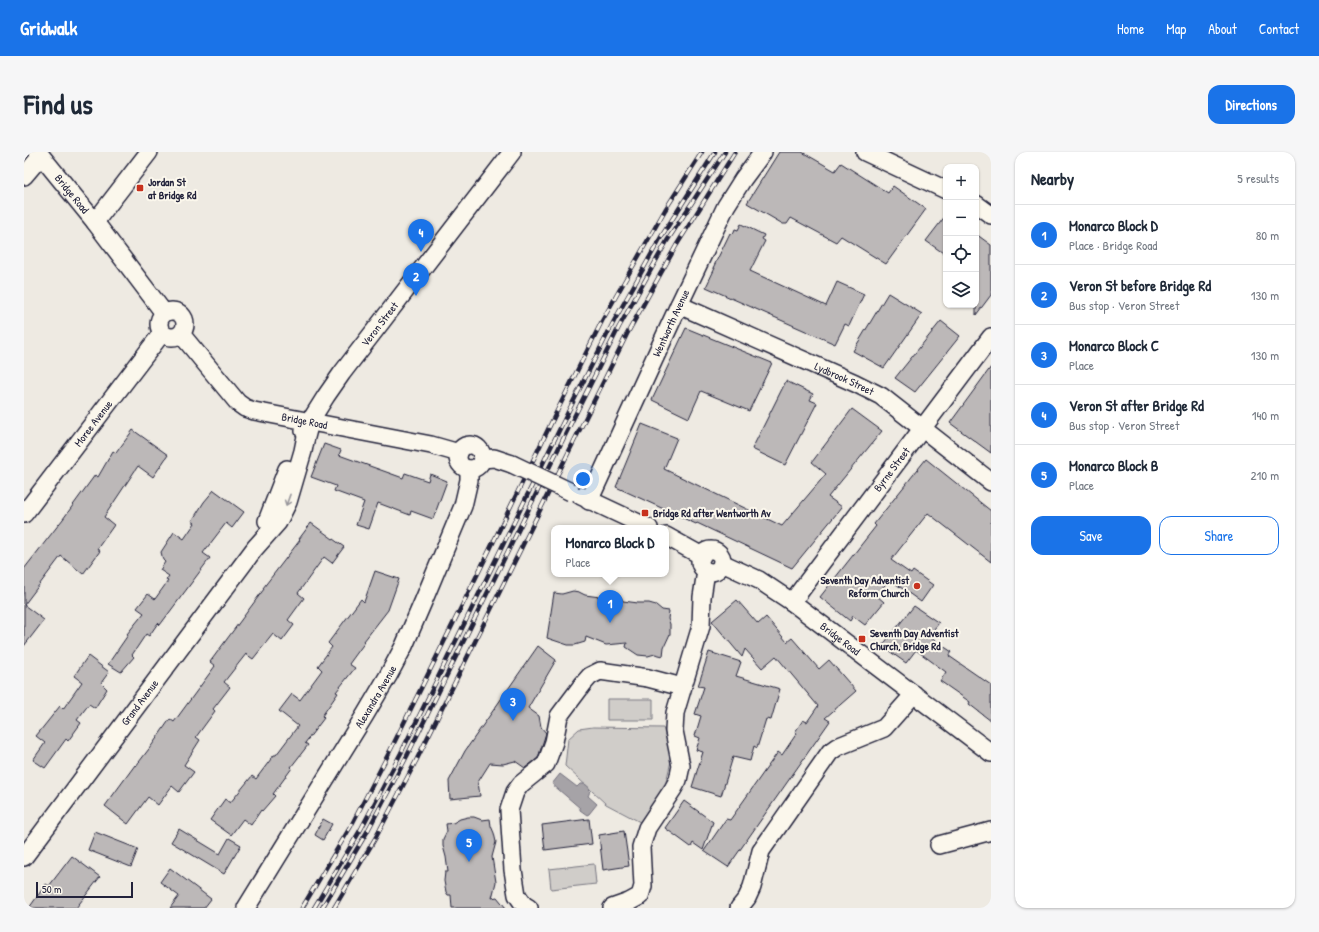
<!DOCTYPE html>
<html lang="en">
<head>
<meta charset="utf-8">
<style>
	body { margin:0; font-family:"Patrick Hand",sans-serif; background:#f6f6f7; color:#1f2937 }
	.controls { position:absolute; right:12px; top:12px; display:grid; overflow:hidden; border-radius:8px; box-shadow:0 1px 3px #0004 }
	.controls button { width:36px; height:36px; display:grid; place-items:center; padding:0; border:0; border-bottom:1px solid #e0e1e3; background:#fff; color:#1f2937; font:20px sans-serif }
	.scale { position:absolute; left:12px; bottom:10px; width:97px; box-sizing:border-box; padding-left:4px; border:2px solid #22223b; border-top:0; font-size:11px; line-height:14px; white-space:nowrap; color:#22223b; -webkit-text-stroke:3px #fbf7ec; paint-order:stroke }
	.you { position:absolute; left:559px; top:327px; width:14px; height:14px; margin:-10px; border:3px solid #fff; border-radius:50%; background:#1a73e8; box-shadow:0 0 0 6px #1a73e833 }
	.badge { display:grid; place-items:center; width:26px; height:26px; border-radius:50%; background:#1a73e8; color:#fff; font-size:13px; font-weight:700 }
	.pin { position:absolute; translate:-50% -33px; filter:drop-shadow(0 1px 2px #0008) }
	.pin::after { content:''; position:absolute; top:21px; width:14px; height:12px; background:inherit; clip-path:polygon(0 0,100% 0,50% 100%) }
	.popup { position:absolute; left:527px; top:373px; width:118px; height:52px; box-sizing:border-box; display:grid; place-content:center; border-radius:8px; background:#fff; filter:drop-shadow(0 1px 3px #0005); font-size:13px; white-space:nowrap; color:#747a83 }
	.popup b { font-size:15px; color:#1f2937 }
	.popup::after { content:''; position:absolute; left:50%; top:100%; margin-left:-8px; border:8px solid transparent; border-top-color:#fff }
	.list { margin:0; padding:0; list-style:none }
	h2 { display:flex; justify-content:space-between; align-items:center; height:52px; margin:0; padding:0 16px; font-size:17px }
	h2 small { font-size:13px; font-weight:400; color:#747a83 }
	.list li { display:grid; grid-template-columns:26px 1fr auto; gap:12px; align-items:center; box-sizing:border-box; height:60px; padding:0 16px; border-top:1px solid #e0e1e3 }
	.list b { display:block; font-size:15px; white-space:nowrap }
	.list p { margin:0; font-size:13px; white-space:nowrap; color:#747a83 }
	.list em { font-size:13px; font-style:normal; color:#747a83 }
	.actions { display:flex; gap:8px; padding:12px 16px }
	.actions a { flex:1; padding:9px 0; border:1px solid #1a73e8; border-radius:12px; text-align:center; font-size:14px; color:#1a73e8 }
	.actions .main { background:#1a73e8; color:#fff }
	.icon { flex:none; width:22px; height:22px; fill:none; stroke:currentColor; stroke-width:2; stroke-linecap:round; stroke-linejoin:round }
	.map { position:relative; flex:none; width:967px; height:756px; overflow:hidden; border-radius:12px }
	header { display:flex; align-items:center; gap:24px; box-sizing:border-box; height:56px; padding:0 20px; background:#1a73e8; color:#fff }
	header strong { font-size:19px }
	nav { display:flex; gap:22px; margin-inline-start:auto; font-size:14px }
	.intro { display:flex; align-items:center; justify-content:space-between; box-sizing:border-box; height:96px; padding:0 24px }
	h1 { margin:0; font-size:28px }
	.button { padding:10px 18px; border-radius:12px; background:#1a73e8; color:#fff; font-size:14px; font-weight:700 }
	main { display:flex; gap:24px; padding:0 24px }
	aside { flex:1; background:#fff; border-radius:12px; box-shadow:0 1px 3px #0004 }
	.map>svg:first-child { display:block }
</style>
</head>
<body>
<header>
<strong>Gridwalk</strong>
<nav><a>Home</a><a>Map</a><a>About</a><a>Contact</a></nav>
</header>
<div class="intro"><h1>Find us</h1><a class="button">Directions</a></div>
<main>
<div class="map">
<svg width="967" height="756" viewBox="0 0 967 756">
	<rect width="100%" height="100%" fill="#eeeae2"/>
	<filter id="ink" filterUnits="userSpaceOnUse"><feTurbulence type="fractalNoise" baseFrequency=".025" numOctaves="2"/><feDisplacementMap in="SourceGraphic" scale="8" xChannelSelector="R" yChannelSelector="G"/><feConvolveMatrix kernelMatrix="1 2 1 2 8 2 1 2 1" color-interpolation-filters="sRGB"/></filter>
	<g filter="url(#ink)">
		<path fill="#d0cdc9" stroke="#797882" d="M 583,547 L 629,547 L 629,568 L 583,568 Z
			M 569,575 L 639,576 L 648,605 L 641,634 L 616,670 L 582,652 L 541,614 L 544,587 L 555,577 Z
			M 570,712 L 572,732 L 527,737 L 525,717 Z"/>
		<path fill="#a6a3a7" stroke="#716f7c" d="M 536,622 L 553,635 L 556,632 L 560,632 C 566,634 567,639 564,644 L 573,652 L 565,662 L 563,663 L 556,658 L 556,656 L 528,632 Z"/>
		<path fill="#bcb8b8" stroke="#22223b" d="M 755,0 L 778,0 L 811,19 L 817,11 L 864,41 L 869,34 L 902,57 L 862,112 L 817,84 L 812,90 L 767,66 L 763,72 L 759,72 L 723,51 Z
			M 922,63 L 922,103 L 902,89 Z
			M 717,72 L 740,83 L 738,87 L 741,89 L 726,119 L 802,154 L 813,130 L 840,142 L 825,174 L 821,172 L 811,192 L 682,135 L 691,116 L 689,116 L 706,81 L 709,82 L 711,77 L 714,78 Z
			M 952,82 L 967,93 L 967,143 L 952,163 Z
			M 864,141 L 898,162 L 860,216 L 829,199 Z
			M 917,169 L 936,184 L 891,240 L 871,226 Z
			M 662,176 L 748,211 L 725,259 L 677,239 L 665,266 L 628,248 Z
			M 967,215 L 967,301 L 926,271 Z
			M 762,229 L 789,242 L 786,248 L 793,251 L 761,313 L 728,297 Z
			M 828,257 L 858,279 L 804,345 L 818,355 L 768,416 L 673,371 L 672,372 L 592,335 L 618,272 L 653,286 L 640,317 L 758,374 L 802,322 L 788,310 Z
			M 109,278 L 144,303 L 129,325 L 114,314 L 80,365 L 90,373 L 73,397 L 76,399 L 59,422 L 37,404 L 0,453 L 0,417 L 39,367 L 71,323 L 74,325 L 89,299 L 92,301 Z
			M 300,292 L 317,298 L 315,303 L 379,326 L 381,321 L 404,329 L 406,322 L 423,329 L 409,367 L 387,359 L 386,363 L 354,351 L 345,377 L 332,373 L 340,350 L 310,339 L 312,334 L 287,325 Z
			M 902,307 L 967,359 L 967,410 L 904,361 L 867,408 L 887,422 L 889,419 L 909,433 L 897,450 L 865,427 L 853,444 L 860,450 L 841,473 L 829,464 L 826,469 L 796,445 L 852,374 L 850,372 Z
			M 190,338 L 220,360 L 208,376 L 202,371 L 179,401 L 186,406 L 136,473 L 134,471 L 125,484 L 122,482 L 108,503 L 110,505 L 97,520 L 84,512 L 104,483 L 103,482 L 120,461 L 113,456 L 124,442 L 131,447 L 144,429 L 142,428 L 145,424 L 136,418 L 141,410 L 139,408 L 137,400 L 150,380 L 160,387 L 171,371 L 168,369 L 180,350 Z
			M 287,371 L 320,395 L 308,411 L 300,405 L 274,441 L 280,446 L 264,468 L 270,473 L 258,489 L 249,482 L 229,507 L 222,502 L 200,530 L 206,535 L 189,557 L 191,559 L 172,585 L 176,588 L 160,613 L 170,620 L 155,640 L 148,634 L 134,653 L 124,645 L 104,672 L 81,654 L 111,613 L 112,614 L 128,593 L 146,567 L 150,570 L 191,514 L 186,510 L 240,437 L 239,436 L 276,388 L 275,387 Z
			M 351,419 L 375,427 L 364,458 L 340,489 L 341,490 L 325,512 L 331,516 L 312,540 L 314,541 L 298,564 L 300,566 L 281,591 L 284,593 L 267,615 L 268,616 L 249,642 L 251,644 L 238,659 L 237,658 L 227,673 L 219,667 L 207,683 L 186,668 L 201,647 L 206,651 L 228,624 L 232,627 L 250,603 L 252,603 L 274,574 L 255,559 L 268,542 L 276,548 L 298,518 L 294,514 L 308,495 L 304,491 L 337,447 L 340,450 Z
			M 549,439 L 555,440 L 561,443 L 576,445 L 577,443 L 580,442 L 591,442 L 597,445 L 599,449 L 614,451 L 625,451 L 632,453 L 638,458 L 645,459 L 644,467 L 646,472 L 646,482 L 640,495 L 639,504 L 631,502 L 624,504 L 614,503 L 602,495 L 603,491 L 582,493 L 562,485 L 561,490 L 551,493 L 544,493 L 523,486 L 530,441 L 538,442 Z
			M 713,448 L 734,472 L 742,465 L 763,490 L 768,486 L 795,517 L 805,508 L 832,539 L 801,566 L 806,569 L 704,715 L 680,699 L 702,667 L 706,668 L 754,600 L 758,603 L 773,581 L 771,580 L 779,568 L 783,570 L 794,554 L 752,504 L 738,516 L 721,497 L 718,505 L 688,469 Z
			M 0,453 L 20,468 L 0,494 Z
			M 890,454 L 915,471 L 904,484 L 928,500 L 925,504 L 967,533 L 967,569 L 945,552 L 946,550 L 916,529 L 922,520 L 892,498 L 882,511 L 858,494 Z
			M 514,494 L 532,508 L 504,556 L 515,564 L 517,575 L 522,581 L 514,606 L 501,616 L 491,609 L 479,612 L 466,611 L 454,630 L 456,644 L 426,647 L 425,629 L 441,599 Z
			M 685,500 L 717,510 L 712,524 L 756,537 L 747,568 L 742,567 L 733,596 L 730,594 L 726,609 L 709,605 L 697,644 L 668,635 L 679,600 L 672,598 L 676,586 L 671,584 L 677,564 L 671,562 L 680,535 L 674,534 Z
			M 64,504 L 85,520 L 77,531 L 83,537 L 71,556 L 65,552 L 53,568 L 57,571 L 44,589 L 42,587 L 21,616 L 9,608 L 21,591 L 12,584 L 36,554 L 39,557 L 58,530 L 50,524 Z
			M 660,649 L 689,670 L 679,698 L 669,691 L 667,695 L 641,676 Z
			M 444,665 L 450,665 L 458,668 L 466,667 L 467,674 L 470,681 L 472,690 L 468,705 L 472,730 L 468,746 L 473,745 L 482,756 L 428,756 L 427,743 L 424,743 L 422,740 L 420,729 L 421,720 L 424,720 L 422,705 L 419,694 L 419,687 L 423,679 L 422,672 L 429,671 L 436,667 Z
			M 299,667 L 308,672 L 299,688 L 291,683 Z
			M 565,667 L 568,692 L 521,698 L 518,673 Z
			M 155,677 L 196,702 L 205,686 L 217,693 L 200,722 L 147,690 Z
			M 600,679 L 605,714 L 579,718 L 575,683 Z
			M 71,680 L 114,697 L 107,715 L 64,698 Z
			M 48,704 L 76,725 L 52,756 L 5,756 L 22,732 L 25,734 Z
			M 146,716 L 187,747 L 180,756 L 146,756 L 155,744 L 136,730 Z"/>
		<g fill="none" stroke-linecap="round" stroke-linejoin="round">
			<defs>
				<g id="minor">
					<path id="s1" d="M 14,0 L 71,70 L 140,161"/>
					<path d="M 841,0 L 922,38"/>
					<path d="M 0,24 L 17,4"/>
					<path d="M 952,52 L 967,63"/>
					<path d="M 71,70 L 125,0"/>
					<path id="s2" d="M 655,153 L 831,231 L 857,244 L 967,330"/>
					<circle cx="148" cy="172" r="13"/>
					<path id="s3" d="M 157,182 L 214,251 L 221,256 L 230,259 L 407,293 L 435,301"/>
					<path id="s4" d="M 280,279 L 302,244 L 318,221 L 488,0"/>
					<circle cx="446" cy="305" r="12"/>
					<path d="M 458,307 L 470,306 L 488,312"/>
					<path d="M 557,344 L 625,376"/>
					<path id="s5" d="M 565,349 L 655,153 L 702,54 L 719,27 L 739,0"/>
					<path id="s6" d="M 0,362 L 138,181"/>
					<path d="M 243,369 L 263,317"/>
					<path d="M 642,384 L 678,404"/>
					<circle cx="687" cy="409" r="11"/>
					<path id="s7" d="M 698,411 L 735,428 L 768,450 L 967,601"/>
					<path id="s8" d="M 768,450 L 967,185"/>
					<path d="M 915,693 L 967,679"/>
					<path id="s9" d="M 0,705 L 231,396 L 254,370 L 264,350 L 279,299 L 281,289 L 286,270"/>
					<path id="s10" d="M 222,756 L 341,563 L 364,524 L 380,494 L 399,450 L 439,354 L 445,328 L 445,317"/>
					<path d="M 505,756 L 500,753 L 493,743 L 489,718 L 485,658 L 491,640 L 497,632 L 522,612 L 530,590 L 535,564 L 559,532 L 566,524 L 576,519 L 624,526 L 658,535"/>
					<path d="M 588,756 L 605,750 L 616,744 L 619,734 L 617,695 L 623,676 L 649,637 L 654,628 L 657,614 L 650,579 L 651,561 L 677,474 L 678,445 L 682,419"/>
					<path d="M 715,756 L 723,746 L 728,735 L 737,699 L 806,600 L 813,595 L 860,576 L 890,542"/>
				</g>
			</defs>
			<use href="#minor" stroke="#22223b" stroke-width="20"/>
			<use href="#minor" stroke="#fbf7ec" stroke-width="17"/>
			<defs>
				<path id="rail" d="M 278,756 L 327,674 L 367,597 L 466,397 L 532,261 L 578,169 L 604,123 L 641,58 L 678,0
					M 290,756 L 337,677 L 377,601 L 545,258 L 590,169 L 637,85 L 691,0
					M 298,756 L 343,680 L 383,604 L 550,265 L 595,175 L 643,89 L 701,0
					M 310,756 L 352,685 L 392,609 L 603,182 L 652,94 L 711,0"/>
			</defs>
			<use href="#rail" stroke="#22223b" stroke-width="4.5"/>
			<use href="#rail" stroke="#fbf7ec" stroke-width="3" stroke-dasharray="9" stroke-linecap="butt"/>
			<defs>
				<path id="minor-bridge" d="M 488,312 L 547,340"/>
			</defs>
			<use href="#minor-bridge" stroke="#22223b" stroke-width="20" stroke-linecap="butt"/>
			<use href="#minor-bridge" stroke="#fbf7ec" stroke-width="17"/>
		</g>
		<defs><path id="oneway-shaft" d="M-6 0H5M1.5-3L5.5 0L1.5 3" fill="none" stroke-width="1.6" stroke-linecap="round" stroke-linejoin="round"/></defs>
		<use stroke="#99979c" href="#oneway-shaft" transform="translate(264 348) rotate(110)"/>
	</g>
	<g fill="#c8321e" stroke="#fbf7ec" stroke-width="1.5">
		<rect x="112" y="32" width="8" height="8" rx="2"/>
		<rect x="617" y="357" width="8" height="8" rx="2"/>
		<circle cx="893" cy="434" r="4"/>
		<rect x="834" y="483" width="8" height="8" rx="2"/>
	</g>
	<g text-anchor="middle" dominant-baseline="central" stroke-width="4" stroke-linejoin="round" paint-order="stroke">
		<g font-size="11" font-weight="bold" fill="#22223b" stroke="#fbf7ec" text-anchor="start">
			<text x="124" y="30">Jordan St<tspan x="124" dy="13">at Bridge Rd</tspan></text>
			<text x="629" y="361">Bridge Rd after Wentworth Av</text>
			<text x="885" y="428" text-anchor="end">Seventh Day Adventist<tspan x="885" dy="13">Reform Church</tspan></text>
			<text x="846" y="481">Seventh Day Adventist<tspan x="846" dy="13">Church, Bridge Rd</tspan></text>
		</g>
		<g font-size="11" fill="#22223b" stroke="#fbf7ec">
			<text stroke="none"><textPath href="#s1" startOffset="54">Bridge Road</textPath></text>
			<text stroke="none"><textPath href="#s5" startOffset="196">Wentworth Avenue</textPath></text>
			<text stroke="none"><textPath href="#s4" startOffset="131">Veron Street</textPath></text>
			<text stroke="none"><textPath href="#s2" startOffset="181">Lydbrook Street</textPath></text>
			<text stroke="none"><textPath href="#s3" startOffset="159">Bridge Road</textPath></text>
			<text stroke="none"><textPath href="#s6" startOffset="114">Moree Avenue</textPath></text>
			<text stroke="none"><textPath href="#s8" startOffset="166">Byrne Street</textPath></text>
			<text stroke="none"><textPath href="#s7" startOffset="141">Bridge Road</textPath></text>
			<text stroke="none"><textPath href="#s10" startOffset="248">Alexandra Avenue</textPath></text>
			<text stroke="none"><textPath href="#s9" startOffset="193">Grand Avenue</textPath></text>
		</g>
	</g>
</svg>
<div class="controls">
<button>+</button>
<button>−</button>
<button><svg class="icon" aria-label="locate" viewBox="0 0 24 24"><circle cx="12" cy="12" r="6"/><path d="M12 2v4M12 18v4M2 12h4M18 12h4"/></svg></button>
<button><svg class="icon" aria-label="layers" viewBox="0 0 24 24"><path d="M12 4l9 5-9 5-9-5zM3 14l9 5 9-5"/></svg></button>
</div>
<div class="scale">50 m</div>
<div class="you"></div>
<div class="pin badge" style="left:586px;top:471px">1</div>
<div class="popup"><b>Monarco Block D</b>Place</div>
<div class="pin badge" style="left:392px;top:144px">2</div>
<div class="pin badge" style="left:489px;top:569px">3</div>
<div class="pin badge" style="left:397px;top:100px">4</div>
<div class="pin badge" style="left:445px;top:710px">5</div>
</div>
<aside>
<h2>Nearby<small>5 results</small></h2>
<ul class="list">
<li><span class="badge">1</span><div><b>Monarco Block D</b><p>Place · Bridge Road</p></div><em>80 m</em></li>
<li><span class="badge">2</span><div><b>Veron St before Bridge Rd</b><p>Bus stop · Veron Street</p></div><em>130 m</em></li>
<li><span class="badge">3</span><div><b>Monarco Block C</b><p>Place</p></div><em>130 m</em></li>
<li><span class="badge">4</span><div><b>Veron St after Bridge Rd</b><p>Bus stop · Veron Street</p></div><em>140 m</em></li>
<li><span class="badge">5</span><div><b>Monarco Block B</b><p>Place</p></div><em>210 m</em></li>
</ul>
<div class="actions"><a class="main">Save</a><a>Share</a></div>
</aside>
</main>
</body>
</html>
